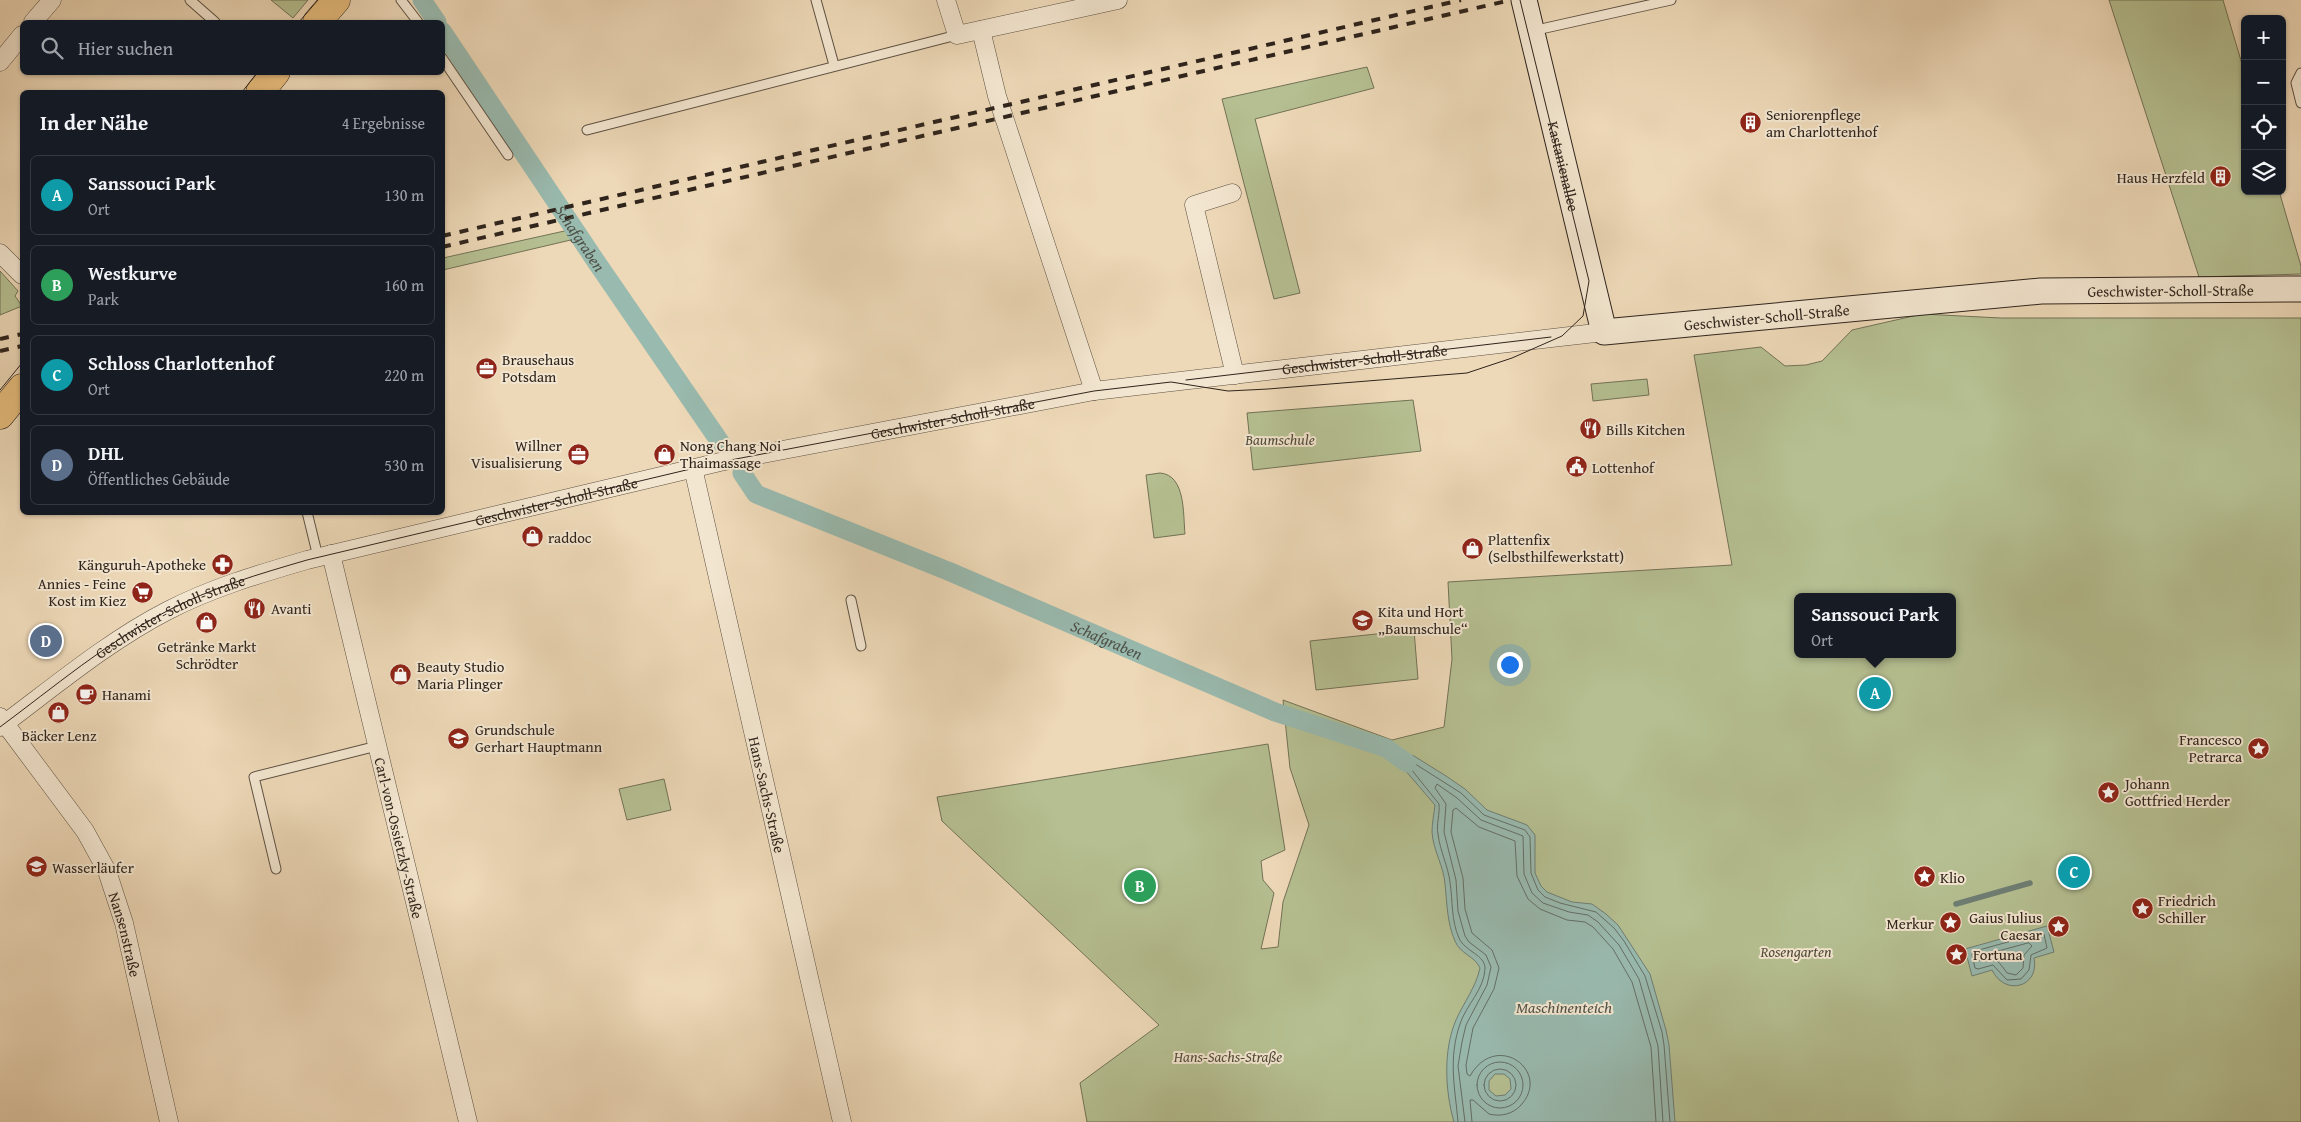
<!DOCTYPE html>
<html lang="de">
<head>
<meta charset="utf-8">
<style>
	body { margin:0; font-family:"Gentium Book Plus",serif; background:#242831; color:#f1f3f6 }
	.controls { position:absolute; right:15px; top:15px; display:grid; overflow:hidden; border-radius:8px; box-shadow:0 1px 4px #0004 }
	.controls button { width:45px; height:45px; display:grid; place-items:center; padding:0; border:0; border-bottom:1px solid #363941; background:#171b24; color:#f1f3f6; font:25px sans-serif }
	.you { position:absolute; left:1509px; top:664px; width:18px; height:18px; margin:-12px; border:4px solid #fff; border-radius:50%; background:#1a73e8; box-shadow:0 0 0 8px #1a73e833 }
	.badge { display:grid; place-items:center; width:32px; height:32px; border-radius:50%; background:#8c9099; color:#fff; font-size:16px; font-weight:700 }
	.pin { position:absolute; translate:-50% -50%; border:2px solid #fff; box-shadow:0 1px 5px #0006 }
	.popup { position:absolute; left:1794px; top:593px; width:162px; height:65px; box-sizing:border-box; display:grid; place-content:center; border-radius:8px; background:#171b24; filter:drop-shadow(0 1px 4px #0005); font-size:16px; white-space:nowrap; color:#9ea1a6 }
	.popup b { font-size:19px; color:#f1f3f6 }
	.popup::after { content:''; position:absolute; left:50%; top:100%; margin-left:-10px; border:10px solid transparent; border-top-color:#171b24 }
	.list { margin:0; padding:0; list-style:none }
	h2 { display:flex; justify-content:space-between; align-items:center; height:65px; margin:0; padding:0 20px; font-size:21px }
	h2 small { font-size:16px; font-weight:400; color:#9ea1a6 }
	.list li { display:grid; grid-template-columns:32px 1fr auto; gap:15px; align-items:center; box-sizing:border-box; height:80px; margin:0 10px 10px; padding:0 10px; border:1px solid #363941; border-radius:8px }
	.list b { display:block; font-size:19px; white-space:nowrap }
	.list p { margin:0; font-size:16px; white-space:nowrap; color:#9ea1a6 }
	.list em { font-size:16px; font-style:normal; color:#9ea1a6 }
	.icon { flex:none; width:28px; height:28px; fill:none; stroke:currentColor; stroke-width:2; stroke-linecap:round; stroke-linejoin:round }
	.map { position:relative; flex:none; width:2301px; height:1122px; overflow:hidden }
	.search { position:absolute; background:#171b24; box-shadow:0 1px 4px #0004; left:20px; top:20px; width:425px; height:55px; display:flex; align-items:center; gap:12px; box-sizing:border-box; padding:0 18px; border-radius:8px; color:#9ea1a6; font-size:19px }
	.panel { position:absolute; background:#171b24; box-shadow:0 1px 4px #0004; left:20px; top:90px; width:425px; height:425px; border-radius:8px }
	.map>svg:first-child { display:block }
</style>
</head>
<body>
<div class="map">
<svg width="2301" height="1122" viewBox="0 0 2301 1122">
	<rect width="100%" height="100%" fill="#edd8b7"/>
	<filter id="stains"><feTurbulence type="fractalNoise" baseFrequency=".004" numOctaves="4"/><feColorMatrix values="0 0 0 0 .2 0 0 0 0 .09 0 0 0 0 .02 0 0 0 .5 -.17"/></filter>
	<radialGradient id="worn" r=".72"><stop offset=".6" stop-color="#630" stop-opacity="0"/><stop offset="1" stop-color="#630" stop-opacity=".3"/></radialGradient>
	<path fill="#b5bf91" stroke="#727256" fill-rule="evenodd" d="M 271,0 L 308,0 L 293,18 Z
		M 2109,0 L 2223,0 L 2245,74 L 2245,191 L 2279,191 L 2301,266 L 2301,274 L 2199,277 Z
		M 1367,67 L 1374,88 L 1255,119 L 1300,293 L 1274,299 L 1222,99 Z
		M 569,230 L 575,239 L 443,270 L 443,258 Z
		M 0,271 L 18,291 L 15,296 L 22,306 L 0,315 Z
		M 1922,314 L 2001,318 L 2301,318 L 2301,1122 L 1087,1122 L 1080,1083 L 1159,1025 L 942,821 L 937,797 L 1268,744 L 1285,850 L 1261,861 L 1263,880 L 1274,893 L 1261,949 L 1278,947 L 1283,902 L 1309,825 L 1290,768 L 1283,700 L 1392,740 L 1444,727 L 1452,659 L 1448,582 L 1732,565 L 1694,355 L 1761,347 L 1785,366 L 1806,365 L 1822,361 L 1852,330 ZM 1798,597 L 1952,597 L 1952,654 L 1798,654 Z
		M 1647,379 L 1649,395 L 1593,401 L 1591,384 Z
		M 1413,400 L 1421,451 L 1253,470 L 1247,413 Z
		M 1160,473 C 1186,475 1183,515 1185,534 L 1154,538 L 1146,475 Z
		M 1414,630 L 1418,679 L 1316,690 L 1310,641 Z
		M 664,779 L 671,810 L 627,820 L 619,789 Z"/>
	<path fill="#99baaf" stroke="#6f7e74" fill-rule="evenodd" d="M 1386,748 L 1414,756 L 1446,776 L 1465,789 L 1487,810 L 1527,825 L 1535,835 L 1535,873 L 1541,886 L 1547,892 L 1572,902 L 1592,904 L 1606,914 L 1618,925 L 1650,974 L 1666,1030 L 1669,1045 L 1675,1122 L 1454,1122 C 1445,1091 1443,1050 1456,1020 C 1464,1002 1476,987 1480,968 C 1475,956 1460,954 1455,941 C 1447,923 1447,903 1445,884 C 1444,867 1433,850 1432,832 C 1432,823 1434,814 1435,805 ZM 1495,1074 L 1504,1074 L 1510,1079 L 1511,1089 L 1505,1095 L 1496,1096 L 1489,1090 L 1489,1081 Z
		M 2047,926 L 2054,952 L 2034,958 C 2040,987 2005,997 1992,970 L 1972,976 L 1965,949 Z"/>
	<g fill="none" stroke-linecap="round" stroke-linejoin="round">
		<path stroke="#646f66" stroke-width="1" d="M 2041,933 L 2044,934 L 2047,948 L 2031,955 L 2029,970 L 2021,979 L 2007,980 L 1993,965 L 1978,969 L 1975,968 L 1972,955 L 1973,952 Z
			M 2029,943 L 2032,946 L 2024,955 L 2023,968 L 2016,975 L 2007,973 C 1990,949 1996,965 1979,960 L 1981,956 Z
			M1477 1085a23 23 0 1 1 46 0a23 23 0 1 1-46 0Z
			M1484 1085a16 16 0 1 1 32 0a16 16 0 1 1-32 0Z
			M 1458,1122 C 1455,1087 1448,1059 1460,1024 C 1466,1005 1484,990 1485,969 C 1486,955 1464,951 1459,938 C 1451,920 1453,902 1450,882 C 1448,866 1440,851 1438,834 C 1436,825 1440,814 1439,804 L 1407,764 L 1409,760 L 1461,793 L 1484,815 L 1525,830 L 1530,837 L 1531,873 L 1538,890 L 1545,897 L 1560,903 L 1596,912 L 1614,928 L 1624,941 L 1645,976 L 1662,1032 L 1664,1045 L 1670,1122
			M 1465,1122 L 1458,1066 L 1462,1042 L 1466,1025 L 1487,985 L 1491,967 L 1486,955 L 1469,942 L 1465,936 L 1458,911 L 1456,880 L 1444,832 L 1446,804 L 1435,788 L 1437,784 L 1457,798 L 1481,820 L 1523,836 L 1524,874 L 1532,893 L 1543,903 L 1569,912 L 1588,915 L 1598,922 L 1619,945 L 1639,979 L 1658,1046 L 1663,1122
			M 1472,1122 L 1470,1100 L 1473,1100 L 1489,1114 C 1501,1117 1513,1114 1521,1105 C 1552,1071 1496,1030 1470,1076 L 1467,1074 L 1466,1065 L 1473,1028 L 1494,989 L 1499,968 L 1492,950 L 1472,933 L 1465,909 L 1463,878 L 1451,832 L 1453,810 L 1456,808 L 1479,827 L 1515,841 L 1517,876 L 1528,899 L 1540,909 L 1567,920 L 1585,922 L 1593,927 L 1613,949 L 1632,982 L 1651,1047 L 1656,1122"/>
		<path stroke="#6f7e74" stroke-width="5.5" d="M 1956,904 L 2030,883"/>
		<g stroke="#99baaf" stroke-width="19">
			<path d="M 422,0 L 437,22"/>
			<path id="s1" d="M 442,31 L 595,260 L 720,442"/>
			<path id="s2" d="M 742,473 L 756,494 L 948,571 L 1275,712 L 1386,748 L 1407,763"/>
		</g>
		<defs>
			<path id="lane" d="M 190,0 L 215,22
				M 401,0 L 418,22
				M 816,0 L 834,65
				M 1532,31 L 1671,0
				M 442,58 L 508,155
				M 2301,73 L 2296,83 L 2301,103
				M 587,130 L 957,35
				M 307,512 L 318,557
				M 851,600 L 861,646
				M 276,869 L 254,777 L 377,746"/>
			<g id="street">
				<path d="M 946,0 L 957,35 L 1118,0"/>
				<path d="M 33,22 L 52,0"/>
				<path d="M 981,30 L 997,96 L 1094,391"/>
				<path d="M 0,62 L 22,35"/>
				<path d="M 1232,193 L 1194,205 L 1235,375"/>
				<path d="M 0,253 L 22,275"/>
				<path id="s3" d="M 693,468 L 842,1122"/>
				<path id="s4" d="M 331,554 L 468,1122"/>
				<path id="s5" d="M 0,717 L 85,831 L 107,871 L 124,923 L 169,1122"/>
				<path d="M 0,727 C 54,687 107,642 167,611 C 211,588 259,574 307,560 L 720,462 L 1094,391 L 1604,332"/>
			</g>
			<g id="secondary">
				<path id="s6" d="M 1524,0 L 1604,332 L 2041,291 L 2301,289"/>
			</g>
			<path id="primary" d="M 317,22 L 336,0
				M 260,92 L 276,72
				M 0,415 L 22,388"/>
		</defs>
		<use href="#lane" stroke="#5e5143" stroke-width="11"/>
		<use href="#street" stroke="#5e5143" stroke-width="19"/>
		<use href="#secondary" stroke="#2f241c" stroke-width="27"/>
		<use href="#primary" stroke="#2f241c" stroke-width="29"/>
		<use href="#lane" stroke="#f3e6d0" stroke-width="9"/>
		<use href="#street" stroke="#f3e6d0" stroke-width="18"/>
		<use href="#secondary" stroke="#f3e6d0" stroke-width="25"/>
		<use href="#primary" stroke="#e6bc7c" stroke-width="28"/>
		<g stroke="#2f241c" stroke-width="1">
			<path d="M 299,22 L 318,0"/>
			<path d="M 242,92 L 258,72"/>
			<path id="s7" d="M 1186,380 L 1551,337"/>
			<path d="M 0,390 L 22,363"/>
			<path id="s8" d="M 0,727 C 54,687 107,642 167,611 C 211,588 259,574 307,560 L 720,462 L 1094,391 L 1171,382 L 1228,391 L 1268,389 L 1467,373 L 1512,358 L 1562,336 L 1583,316 L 1589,281 L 1520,0"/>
		</g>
		<path stroke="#2f241c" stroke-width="4" stroke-dasharray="9 9" stroke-linecap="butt" d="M 442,236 L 1461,0
			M 442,247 L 1511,0
			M 0,339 L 22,334
			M 0,351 L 22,346"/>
	</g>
	<defs>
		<symbol id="building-disc" viewBox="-11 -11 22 22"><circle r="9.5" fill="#8f2418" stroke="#f3e6d0"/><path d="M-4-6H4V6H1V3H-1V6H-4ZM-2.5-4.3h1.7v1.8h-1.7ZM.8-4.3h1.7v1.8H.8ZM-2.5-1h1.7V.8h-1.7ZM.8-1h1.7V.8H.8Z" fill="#fff"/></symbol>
		<symbol id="office-disc" viewBox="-11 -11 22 22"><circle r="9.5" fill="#8f2418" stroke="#f3e6d0"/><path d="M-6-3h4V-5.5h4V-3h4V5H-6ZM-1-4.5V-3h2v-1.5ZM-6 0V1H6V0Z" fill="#fff"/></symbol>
		<symbol id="restaurant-disc" viewBox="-11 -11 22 22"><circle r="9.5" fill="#8f2418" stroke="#f3e6d0"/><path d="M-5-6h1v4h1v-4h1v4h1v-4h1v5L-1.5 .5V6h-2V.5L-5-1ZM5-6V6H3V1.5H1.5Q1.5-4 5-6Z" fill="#fff"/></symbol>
		<symbol id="shop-disc" viewBox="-11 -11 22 22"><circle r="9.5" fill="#8f2418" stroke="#f3e6d0"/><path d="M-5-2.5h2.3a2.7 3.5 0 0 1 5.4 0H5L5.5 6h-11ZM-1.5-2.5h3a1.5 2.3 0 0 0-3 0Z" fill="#fff"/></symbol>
		<symbol id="civic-disc" viewBox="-11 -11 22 22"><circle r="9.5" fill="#8f2418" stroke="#f3e6d0"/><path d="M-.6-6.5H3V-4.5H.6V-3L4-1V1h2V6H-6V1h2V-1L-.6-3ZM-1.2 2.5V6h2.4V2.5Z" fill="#fff"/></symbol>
		<symbol id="pharmacy-disc" viewBox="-11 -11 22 22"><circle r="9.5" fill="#8f2418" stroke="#f3e6d0"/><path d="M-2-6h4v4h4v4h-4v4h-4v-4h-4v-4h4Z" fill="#fff"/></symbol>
		<symbol id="supermarket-disc" viewBox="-11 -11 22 22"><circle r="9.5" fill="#8f2418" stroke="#f3e6d0"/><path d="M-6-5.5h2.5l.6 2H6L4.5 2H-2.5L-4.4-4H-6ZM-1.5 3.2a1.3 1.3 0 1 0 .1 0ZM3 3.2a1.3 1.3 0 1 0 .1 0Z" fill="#fff"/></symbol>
		<symbol id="school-disc" viewBox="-11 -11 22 22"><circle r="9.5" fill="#8f2418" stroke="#f3e6d0"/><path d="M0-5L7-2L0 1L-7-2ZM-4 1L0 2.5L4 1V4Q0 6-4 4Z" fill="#fff"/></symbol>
		<symbol id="cafe-disc" viewBox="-11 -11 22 22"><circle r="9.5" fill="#8f2418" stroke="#f3e6d0"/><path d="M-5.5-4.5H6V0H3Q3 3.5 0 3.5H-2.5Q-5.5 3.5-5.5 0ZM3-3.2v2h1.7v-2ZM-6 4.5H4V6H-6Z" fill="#fff"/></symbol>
		<symbol id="sight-disc" viewBox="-11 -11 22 22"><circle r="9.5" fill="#8f2418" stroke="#f3e6d0"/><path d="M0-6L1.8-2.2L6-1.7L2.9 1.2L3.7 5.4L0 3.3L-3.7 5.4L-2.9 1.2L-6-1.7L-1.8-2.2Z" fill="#fff"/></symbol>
	</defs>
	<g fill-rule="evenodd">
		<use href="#building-disc" x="1738" y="110" width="25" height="25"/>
		<use href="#building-disc" x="2208" y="164" width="25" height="25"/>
		<use href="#office-disc" x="474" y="356" width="25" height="25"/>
		<use href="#restaurant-disc" x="1578" y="416" width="25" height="25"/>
		<use href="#office-disc" x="566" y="442" width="25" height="25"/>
		<use href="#shop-disc" x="652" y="442" width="25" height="25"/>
		<use href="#civic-disc" x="1564" y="454" width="25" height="25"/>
		<use href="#shop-disc" x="520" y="524" width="25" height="25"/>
		<use href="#shop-disc" x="1460" y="536" width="25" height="25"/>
		<use href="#pharmacy-disc" x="210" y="552" width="25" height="25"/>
		<use href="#supermarket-disc" x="130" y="580" width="25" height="25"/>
		<use href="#restaurant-disc" x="242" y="596" width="25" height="25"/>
		<use href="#school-disc" x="1350" y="608" width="25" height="25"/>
		<use href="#shop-disc" x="194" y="610" width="25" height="25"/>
		<use href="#shop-disc" x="388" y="662" width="25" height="25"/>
		<use href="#cafe-disc" x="74" y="682" width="25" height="25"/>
		<use href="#shop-disc" x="46" y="700" width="25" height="25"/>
		<use href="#school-disc" x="446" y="726" width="25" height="25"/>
		<use href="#sight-disc" x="2246" y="736" width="25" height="25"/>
		<use href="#sight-disc" x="2096" y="780" width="25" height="25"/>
		<use href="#school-disc" x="24" y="854" width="25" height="25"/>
		<use href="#sight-disc" x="1912" y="864" width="25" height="25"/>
		<use href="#sight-disc" x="2130" y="896" width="25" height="25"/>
		<use href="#sight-disc" x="1938" y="910" width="25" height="25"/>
		<use href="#sight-disc" x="2046" y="914" width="25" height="25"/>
		<use href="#sight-disc" x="1944" y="942" width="25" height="25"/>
	</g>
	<g text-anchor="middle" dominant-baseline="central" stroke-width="4" stroke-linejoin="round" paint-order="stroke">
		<g font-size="15" fill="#2f241c" stroke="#f3e6d0" text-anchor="start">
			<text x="1766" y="114">Seniorenpflege<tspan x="1766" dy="17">am Charlottenhof</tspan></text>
			<text x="2205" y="177" text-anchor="end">Haus Herzfeld</text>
			<text x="502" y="359">Brausehaus<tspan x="502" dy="17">Potsdam</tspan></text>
			<text x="1606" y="429">Bills Kitchen</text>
			<text x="562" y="445" text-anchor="end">Willner<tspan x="562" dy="17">Visualisierung</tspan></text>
			<text x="680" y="445">Nong Chang Noi<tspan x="680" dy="17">Thaimassage</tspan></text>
			<text x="1592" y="467">Lottenhof</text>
			<text x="548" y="537">raddoc</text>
			<text x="1488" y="539">Plattenfix<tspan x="1488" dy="17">(Selbsthilfewerkstatt)</tspan></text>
			<text x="206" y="564" text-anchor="end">Känguruh-Apotheke</text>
			<text x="126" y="583" text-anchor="end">Annies - Feine<tspan x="126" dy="17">Kost im Kiez</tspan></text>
			<text x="271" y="608">Avanti</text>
			<text x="1378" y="611">Kita und Hort<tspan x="1378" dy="17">„Baumschule“</tspan></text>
			<text x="207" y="646" text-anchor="middle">Getränke Markt<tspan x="207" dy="17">Schrödter</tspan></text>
			<text x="417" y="666">Beauty Studio<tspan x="417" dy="17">Maria Plinger</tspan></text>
			<text x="102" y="694">Hanami</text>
			<text x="475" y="729">Grundschule<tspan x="475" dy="17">Gerhart Hauptmann</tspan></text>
			<text x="59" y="735" text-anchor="middle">Bäcker Lenz</text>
			<text x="2242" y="739" text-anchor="end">Francesco<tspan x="2242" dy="17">Petrarca</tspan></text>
			<text x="2125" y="783">Johann<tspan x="2125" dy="17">Gottfried Herder</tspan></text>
			<text x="52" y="867">Wasserläufer</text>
			<text x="1940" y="877">Klio</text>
			<text x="2158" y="900">Friedrich<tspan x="2158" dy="17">Schiller</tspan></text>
			<text x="2042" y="917" text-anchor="end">Gaius Iulius<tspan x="2042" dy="17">Caesar</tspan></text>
			<text x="1934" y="923" text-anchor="end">Merkur</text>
			<text x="1973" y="954">Fortuna</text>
		</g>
		<g font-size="15" fill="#2f241c" stroke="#f3e6d0">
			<text stroke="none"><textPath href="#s6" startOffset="171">Kastanienallee</textPath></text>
			<text stroke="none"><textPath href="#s6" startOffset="910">Geschwister-Scholl-Straße</textPath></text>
			<text stroke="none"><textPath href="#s6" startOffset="505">Geschwister-Scholl-Straße</textPath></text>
			<text stroke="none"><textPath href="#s7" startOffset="180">Geschwister-Scholl-Straße</textPath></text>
			<text stroke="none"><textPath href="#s8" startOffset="1014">Geschwister-Scholl-Straße</textPath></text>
			<text stroke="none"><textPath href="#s8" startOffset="609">Geschwister-Scholl-Straße</textPath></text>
			<text stroke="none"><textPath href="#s8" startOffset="204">Geschwister-Scholl-Straße</textPath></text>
			<text stroke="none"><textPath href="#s3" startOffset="335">Hans-Sachs-Straße</textPath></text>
			<text stroke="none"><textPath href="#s4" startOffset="292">Carl-von-Ossietzky-Straße</textPath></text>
			<text stroke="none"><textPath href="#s5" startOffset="254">Nansenstraße</textPath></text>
		</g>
		<g font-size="15" font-style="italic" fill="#504b39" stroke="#f3e6d0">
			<text x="1280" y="439">Baumschule</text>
			<text x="1796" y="951">Rosengarten</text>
			<text x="1228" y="1056">Hans-Sachs-Straße</text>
		</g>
		<g font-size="16" font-style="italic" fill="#4f5148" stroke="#f3e6d0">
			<text stroke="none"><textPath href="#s1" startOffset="249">Schafgraben</textPath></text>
			<text stroke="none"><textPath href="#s2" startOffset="405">Schafgraben</textPath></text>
			<text x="1564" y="1007">Maschinenteich</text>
		</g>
	</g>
	<rect width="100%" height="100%" filter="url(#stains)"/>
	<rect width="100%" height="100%" fill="url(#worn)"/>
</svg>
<div class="controls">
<button>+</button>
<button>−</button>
<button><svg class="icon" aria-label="locate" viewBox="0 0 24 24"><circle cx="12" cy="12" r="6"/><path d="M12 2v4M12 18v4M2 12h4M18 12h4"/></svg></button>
<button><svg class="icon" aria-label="layers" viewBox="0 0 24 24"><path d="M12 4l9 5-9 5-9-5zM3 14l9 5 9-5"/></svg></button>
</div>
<div class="you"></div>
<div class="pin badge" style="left:1875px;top:693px;background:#0f9aa8">A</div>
<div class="popup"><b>Sanssouci Park</b>Ort</div>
<div class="pin badge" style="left:1140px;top:886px;background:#2e9e5b">B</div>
<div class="pin badge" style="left:2074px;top:872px;background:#0f9aa8">C</div>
<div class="pin badge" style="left:46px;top:641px;background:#5c6f8a">D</div>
<div class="search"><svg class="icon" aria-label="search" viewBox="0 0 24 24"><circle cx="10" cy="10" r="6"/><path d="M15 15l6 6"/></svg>Hier suchen</div>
<section class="panel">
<h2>In der Nähe<small>4 Ergebnisse</small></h2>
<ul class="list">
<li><span class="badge" style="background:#0f9aa8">A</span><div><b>Sanssouci Park</b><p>Ort</p></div><em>130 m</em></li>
<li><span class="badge" style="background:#2e9e5b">B</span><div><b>Westkurve</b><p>Park</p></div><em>160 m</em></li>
<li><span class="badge" style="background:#0f9aa8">C</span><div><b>Schloss Charlottenhof</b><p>Ort</p></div><em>220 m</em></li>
<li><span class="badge" style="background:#5c6f8a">D</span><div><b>DHL</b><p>Öffentliches Gebäude</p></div><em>530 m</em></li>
</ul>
</section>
</div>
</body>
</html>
